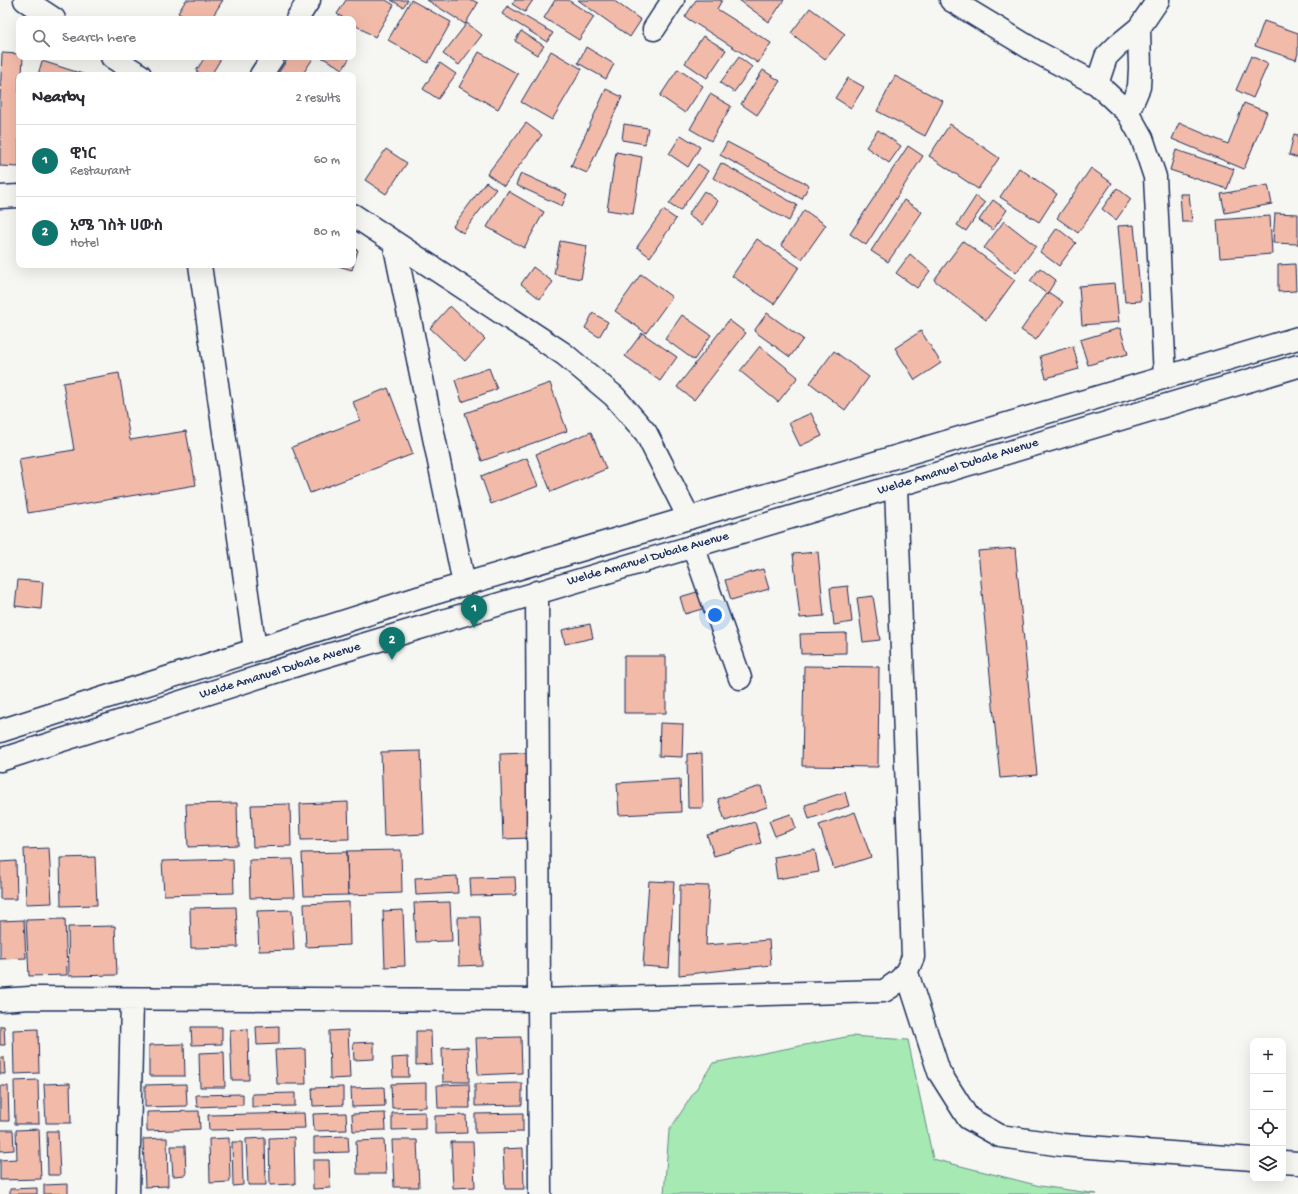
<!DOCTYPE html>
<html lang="en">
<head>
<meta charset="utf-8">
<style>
	body { margin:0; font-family:"Gochi Hand","Noto Sans Ethiopic",sans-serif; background:#f2f2f3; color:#2b2b33 }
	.controls { position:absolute; right:12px; bottom:12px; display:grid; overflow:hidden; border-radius:8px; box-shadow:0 4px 16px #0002 }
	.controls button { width:36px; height:36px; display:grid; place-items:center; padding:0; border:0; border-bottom:1px solid #e1e1e2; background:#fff; color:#2b2b33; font:20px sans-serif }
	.you { position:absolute; left:715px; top:615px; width:14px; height:14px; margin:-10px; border:3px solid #fff; border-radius:50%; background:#1a73e8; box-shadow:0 0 0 6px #1a73e833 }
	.badge { display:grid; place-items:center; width:26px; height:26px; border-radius:50%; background:#0f766e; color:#fff; font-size:13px; font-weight:700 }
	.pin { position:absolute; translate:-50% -33px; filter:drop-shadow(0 1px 2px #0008) }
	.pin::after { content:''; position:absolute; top:21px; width:14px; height:12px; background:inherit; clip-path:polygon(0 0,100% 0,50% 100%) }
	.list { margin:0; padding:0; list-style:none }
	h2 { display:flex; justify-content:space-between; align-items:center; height:52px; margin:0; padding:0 16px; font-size:17px }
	h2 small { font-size:13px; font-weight:400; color:#7c7c81 }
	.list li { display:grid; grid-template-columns:26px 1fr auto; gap:12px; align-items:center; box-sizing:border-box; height:72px; padding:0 16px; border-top:1px solid #e1e1e2 }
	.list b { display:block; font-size:15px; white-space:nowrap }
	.list p { margin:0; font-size:13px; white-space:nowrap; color:#7c7c81 }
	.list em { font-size:13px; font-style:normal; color:#7c7c81 }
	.icon { flex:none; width:22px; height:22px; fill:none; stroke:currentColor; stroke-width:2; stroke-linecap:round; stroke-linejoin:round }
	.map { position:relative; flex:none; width:1298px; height:1194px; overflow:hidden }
	.search { position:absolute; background:#fff; box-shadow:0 4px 16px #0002; left:16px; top:16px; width:340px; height:44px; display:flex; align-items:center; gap:10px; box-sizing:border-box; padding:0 14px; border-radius:8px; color:#7c7c81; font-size:15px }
	.panel { position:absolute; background:#fff; box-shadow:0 4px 16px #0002; left:16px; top:72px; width:340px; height:196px; border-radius:8px }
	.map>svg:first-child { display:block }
</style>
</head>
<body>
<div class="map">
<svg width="1298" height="1194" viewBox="0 0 1298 1194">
	<rect width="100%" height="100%" fill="#f6f6f2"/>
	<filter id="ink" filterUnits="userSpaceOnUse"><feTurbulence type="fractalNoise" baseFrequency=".025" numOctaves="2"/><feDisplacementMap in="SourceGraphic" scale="8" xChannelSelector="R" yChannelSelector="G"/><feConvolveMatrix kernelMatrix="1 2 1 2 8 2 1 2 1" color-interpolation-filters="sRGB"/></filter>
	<g filter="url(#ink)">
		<path fill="#a6e9b3" stroke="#608c88" d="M 851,1036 L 908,1040 L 933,1159 L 1040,1186 L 1097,1194 L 664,1194 L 669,1131 L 713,1063 Z"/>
		<path fill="#f2baa9" stroke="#1b2f5e" d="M 186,0 L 223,0 L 211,19 L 188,19 L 178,13 Z
			M 346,0 L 386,0 L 394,5 L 375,37 L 353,24 L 353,19 L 345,19 L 337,14 Z
			M 391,0 L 408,0 L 403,7 Z
			M 411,0 L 451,22 L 428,63 L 388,40 Z
			M 427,0 L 472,0 L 478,3 L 465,24 Z
			M 515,0 L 533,0 L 525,12 L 512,4 Z
			M 555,0 L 568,0 L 594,17 L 579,40 L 544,18 Z
			M 578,0 L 613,0 L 641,20 L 630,37 Z
			M 696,0 L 722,0 L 717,9 L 771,43 L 758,63 L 685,17 Z
			M 739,0 L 784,0 L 769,22 Z
			M 507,6 L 553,33 L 547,42 L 502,14 Z
			M 810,8 L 845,34 L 825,60 L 791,33 Z
			M 1264,21 L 1298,33 L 1298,53 L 1296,60 L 1255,46 Z
			M 467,23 L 482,35 L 459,65 L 443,54 Z
			M 521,31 L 544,46 L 537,55 L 515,41 Z
			M 703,36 L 726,50 L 707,78 L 685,63 Z
			M 586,47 L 614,64 L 606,79 L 578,63 Z
			M 551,51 L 582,69 L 552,120 L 521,102 Z
			M 479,52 L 518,74 L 498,109 L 459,87 Z
			M 2,53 L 19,54 L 19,57 L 23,57 L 22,75 L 19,75 L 19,167 L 0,166 L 0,99 Z
			M 1251,56 L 1268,64 L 1253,98 L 1236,90 Z
			M 205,57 L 222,57 L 211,75 L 203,75 L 196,71 Z
			M 289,57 L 314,57 L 302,75 L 277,75 Z
			M 321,57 L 350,57 L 343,69 Z
			M 739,57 L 752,67 L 734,92 L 720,83 Z
			M 42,61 L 86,75 L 38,75 Z
			M 440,63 L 456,74 L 438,99 L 423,89 Z
			M 678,69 L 703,86 L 685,113 L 660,96 Z
			M 763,70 L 780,81 L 757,115 L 741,104 Z
			M 895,76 L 943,101 L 925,136 L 877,111 Z
			M 848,78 L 864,87 L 851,108 L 835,98 Z
			M 606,89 L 622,97 L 587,173 L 571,166 Z
			M 710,94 L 731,106 L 711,141 L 690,129 Z
			M 1244,103 L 1267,112 L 1244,169 L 1172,139 L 1179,123 L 1228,144 Z
			M 526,123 L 542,135 L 504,186 L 487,174 Z
			M 624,124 L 648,128 L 645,144 L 622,140 Z
			M 950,124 L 999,158 L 978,189 L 929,156 Z
			M 878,130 L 901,146 L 889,163 L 866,147 Z
			M 1294,134 L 1298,135 L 1298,158 L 1289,155 Z
			M 681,135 L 700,147 L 688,167 L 669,154 Z
			M 727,142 L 809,185 L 802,199 L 720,155 Z
			M 908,146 L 923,156 L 866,245 L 850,234 Z
			M 386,149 L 407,163 L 386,194 L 365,180 Z
			M 1176,150 L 1234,169 L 1227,189 L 1170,170 Z
			M 616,152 L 642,157 L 633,214 L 607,210 Z
			M 721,163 L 797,205 L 789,221 L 713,178 Z
			M 698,164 L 708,171 L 680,211 L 669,204 Z
			M 1019,168 L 1057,194 L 1039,222 L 1000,197 Z
			M 1091,168 L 1112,183 L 1078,233 L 1057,218 Z
			M 521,173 L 567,194 L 562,206 L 516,185 Z
			M 486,182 L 496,189 L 463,233 L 453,226 Z
			M 1268,185 L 1272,204 L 1225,213 L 1221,194 Z
			M 1117,188 L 1131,199 L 1116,220 L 1102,209 Z
			M 508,191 L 544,212 L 524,248 L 487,227 Z
			M 704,191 L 718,201 L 702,225 L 688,215 Z
			M 1180,194 L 1189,194 L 1192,222 L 1182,222 Z
			M 976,196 L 985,203 L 966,231 L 957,225 Z
			M 904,200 L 922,212 L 888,262 L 871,251 Z
			M 993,200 L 1007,210 L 993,230 L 979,220 Z
			M 663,210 L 676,219 L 650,257 L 637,247 Z
			M 804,210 L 826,225 L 802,259 L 781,245 Z
			M 1275,213 L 1298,214 L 1298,244 L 1273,243 Z
			M 1270,216 L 1272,254 L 1220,258 L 1217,220 Z
			M 1004,221 L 1036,246 L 1016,273 L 984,248 Z
			M 1134,225 L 1141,301 L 1125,302 L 1118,226 Z
			M 1057,228 L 1076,243 L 1059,266 L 1040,252 Z
			M 757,239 L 799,267 L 774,304 L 732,276 Z
			M 560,241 L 587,246 L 581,279 L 554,274 Z
			M 963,241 L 1015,280 L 986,320 L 934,280 Z
			M 353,248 L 358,250 L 352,270 L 335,265 L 353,265 Z
			M 910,254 L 930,271 L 917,288 L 896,273 Z
			M 1295,264 L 1296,291 L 1278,292 L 1278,265 Z
			M 533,267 L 553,282 L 540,299 L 521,284 Z
			M 1040,268 L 1056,280 L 1047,294 L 1030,281 Z
			M 641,274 L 672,297 L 646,333 L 615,311 Z
			M 1115,283 L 1119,322 L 1082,325 L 1079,286 Z
			M 1048,292 L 1063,302 L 1036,340 L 1021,330 Z
			M 450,306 L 485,339 L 465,361 L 430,328 Z
			M 593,313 L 608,322 L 599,337 L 585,328 Z
			M 767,313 L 803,339 L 790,357 L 754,331 Z
			M 682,315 L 711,335 L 694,360 L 665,339 Z
			M 729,320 L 746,333 L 694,400 L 677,387 Z
			M 1120,328 L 1128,354 L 1088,365 L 1080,340 Z
			M 921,331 L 941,363 L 915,380 L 895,348 Z
			M 642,333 L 677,357 L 660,381 L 625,356 Z
			M 760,346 L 798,377 L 778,402 L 740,371 Z
			M 1073,346 L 1079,369 L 1046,378 L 1040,356 Z
			M 834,351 L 869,377 L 845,410 L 810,383 Z
			M 489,368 L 497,389 L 462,402 L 455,380 Z
			M 119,373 L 130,440 L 186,431 L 196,485 L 28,513 L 19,459 L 74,450 L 63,383 Z
			M 550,383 L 567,431 L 482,461 L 465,413 Z
			M 388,388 L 413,454 L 310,493 L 292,447 L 360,420 L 353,402 Z
			M 811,413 L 822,436 L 800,446 L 789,423 Z
			M 591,432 L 606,469 L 551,492 L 536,454 Z
			M 527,458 L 538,486 L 491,504 L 481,476 Z
			M 1015,548 L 1037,775 L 1000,778 L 978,551 Z
			M 818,552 L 824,616 L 800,618 L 793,554 Z
			M 763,569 L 769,589 L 731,600 L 725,580 Z
			M 18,580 L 43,582 L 41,609 L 15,606 Z
			M 848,586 L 852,622 L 834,625 L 830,588 Z
			M 707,589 L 712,606 L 685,614 L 680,597 Z
			M 873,596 L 880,640 L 863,642 L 857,598 Z
			M 590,624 L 593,638 L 565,644 L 562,630 Z
			M 846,633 L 846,653 L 801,654 L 800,634 Z
			M 624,656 L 666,656 L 666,713 L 624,713 Z
			M 804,666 L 879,667 L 878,767 L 802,766 Z
			M 660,723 L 683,724 L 682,757 L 659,756 Z
			M 421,751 L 424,834 L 384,836 L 381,752 Z
			M 527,753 L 529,838 L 503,839 L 500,754 Z
			M 702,753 L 703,808 L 688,808 L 687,754 Z
			M 680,779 L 681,812 L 619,815 L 617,783 Z
			M 761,786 L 767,807 L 725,821 L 718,799 Z
			M 845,792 L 849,806 L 809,819 L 805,805 Z
			M 348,802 L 349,839 L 301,840 L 300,804 Z
			M 237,803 L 238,845 L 188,847 L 186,804 Z
			M 290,804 L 291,846 L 253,847 L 251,805 Z
			M 855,812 L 871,857 L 834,869 L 819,825 Z
			M 791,814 L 796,828 L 775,836 L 769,821 Z
			M 755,822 L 761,843 L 714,856 L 707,835 Z
			M 49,848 L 52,903 L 26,904 L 24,849 Z
			M 401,850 L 402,893 L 348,895 L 347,851 Z
			M 815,850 L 819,872 L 777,879 L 774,857 Z
			M 347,852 L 348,895 L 304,896 L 302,853 Z
			M 95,857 L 97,905 L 61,906 L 60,858 Z
			M 233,859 L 234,893 L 164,895 L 162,861 Z
			M 293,859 L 295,897 L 250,898 L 249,860 Z
			M 16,861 L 17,899 L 0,899 L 0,862 Z
			M 457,876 L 458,893 L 416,895 L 415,878 Z
			M 515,877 L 516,895 L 471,896 L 470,878 Z
			M 649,881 L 674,882 L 669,968 L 643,966 Z
			M 680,885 L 709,886 L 706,945 L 769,940 L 771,965 L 679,975 Z
			M 349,902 L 350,945 L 306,947 L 304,904 Z
			M 450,902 L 452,941 L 416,942 L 414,903 Z
			M 236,907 L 238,947 L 191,948 L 190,908 Z
			M 292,910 L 294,950 L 259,951 L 257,911 Z
			M 403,910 L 405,966 L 385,967 L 383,911 Z
			M 458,917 L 480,917 L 482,965 L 459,966 Z
			M 65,919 L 67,975 L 29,976 L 26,920 Z
			M 24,920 L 26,958 L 0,959 L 0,921 Z
			M 115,926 L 117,975 L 69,976 L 68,927 Z
			M 0,1026 L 4,1026 L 5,1045 L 0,1045 Z
			M 279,1026 L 279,1044 L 257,1045 L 256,1027 Z
			M 191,1027 L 222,1027 L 222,1044 L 192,1045 Z
			M 38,1029 L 39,1073 L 14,1074 L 13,1030 Z
			M 248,1029 L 249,1080 L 232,1080 L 230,1030 Z
			M 348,1030 L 350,1078 L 330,1079 L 329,1031 Z
			M 416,1031 L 431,1031 L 432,1064 L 416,1065 Z
			M 521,1037 L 522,1073 L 478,1075 L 476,1038 Z
			M 374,1042 L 374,1059 L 354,1060 L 353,1043 Z
			M 184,1044 L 185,1076 L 149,1076 L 149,1045 Z
			M 468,1047 L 469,1082 L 443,1082 L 442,1048 Z
			M 305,1049 L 306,1084 L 277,1084 L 275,1050 Z
			M 224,1052 L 225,1087 L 200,1087 L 199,1053 Z
			M 408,1057 L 409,1077 L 393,1077 L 392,1058 Z
			M 0,1058 L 4,1058 L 5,1074 L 0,1074 Z
			M 38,1080 L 39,1124 L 15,1124 L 14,1081 Z
			M 70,1083 L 71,1123 L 46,1123 L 44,1084 Z
			M 426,1083 L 426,1107 L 392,1108 L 391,1084 Z
			M 522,1083 L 522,1105 L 475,1106 L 475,1084 Z
			M 186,1084 L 187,1106 L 145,1107 L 145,1085 Z
			M 469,1084 L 470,1108 L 438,1108 L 437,1085 Z
			M 0,1086 L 8,1086 L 9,1121 L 0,1121 Z
			M 343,1087 L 343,1105 L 313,1106 L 312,1088 Z
			M 384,1087 L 385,1106 L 352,1107 L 351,1088 Z
			M 295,1093 L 295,1106 L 252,1107 L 252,1094 Z
			M 243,1094 L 243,1105 L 197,1107 L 196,1095 Z
			M 199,1111 L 200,1129 L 147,1131 L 147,1112 Z
			M 425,1112 L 425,1129 L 392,1130 L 392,1113 Z
			M 304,1113 L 305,1128 L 209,1130 L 208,1115 Z
			M 346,1113 L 347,1130 L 314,1131 L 313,1114 Z
			M 385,1113 L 386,1130 L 353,1131 L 352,1114 Z
			M 523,1113 L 523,1132 L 475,1133 L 475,1114 Z
			M 466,1115 L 467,1133 L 435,1134 L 435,1116 Z
			M 39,1129 L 41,1179 L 0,1180 L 0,1160 L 17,1159 L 16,1130 Z
			M 0,1130 L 13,1130 L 14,1150 L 0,1151 Z
			M 47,1131 L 58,1131 L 60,1175 L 48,1175 Z
			M 348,1136 L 349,1152 L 314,1153 L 314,1137 Z
			M 294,1137 L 295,1184 L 270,1185 L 269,1138 Z
			M 167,1138 L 168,1186 L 145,1187 L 143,1139 Z
			M 229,1138 L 230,1182 L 210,1183 L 209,1139 Z
			M 265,1138 L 266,1185 L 248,1185 L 246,1139 Z
			M 384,1140 L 386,1174 L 357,1174 L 356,1141 Z
			M 392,1140 L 417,1140 L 419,1187 L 394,1187 Z
			M 232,1142 L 242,1142 L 243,1185 L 233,1186 Z
			M 451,1142 L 473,1142 L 475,1187 L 453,1188 Z
			M 171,1146 L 185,1146 L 186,1175 L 173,1176 Z
			M 523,1148 L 524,1189 L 505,1189 L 503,1149 Z
			M 313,1160 L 329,1160 L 330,1188 L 313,1189 Z
			M 68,1184 L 68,1194 L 44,1194 L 44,1185 Z
			M 37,1188 L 37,1194 L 10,1194 L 10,1189 Z"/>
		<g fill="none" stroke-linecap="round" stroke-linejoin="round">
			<defs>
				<path id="minor" d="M 25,0 L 54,19
					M 951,0 L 1035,51 L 1097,84 L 1128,113 L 1142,138 L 1155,177 L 1165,377
					M 297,19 L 309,0
					M 654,29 L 673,0
					M 112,57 L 140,75
					M 261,75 L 273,57
					M 1097,84 L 1106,57 L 1117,46 L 1139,28 L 1158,0
					M 1128,113 L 1139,87 L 1140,68 L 1139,28
					M 0,197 L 19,196
					M 353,215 L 564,354 L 614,396 L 646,433 L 689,518
					M 394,242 L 464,584
					M 200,265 L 255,649
					M 693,546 L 740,678
					M 537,592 L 540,1194
					M 907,973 L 939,1072 L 968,1118 L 1000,1136 L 1062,1145 L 1253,1159
					M 0,1000 L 30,998 L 538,1000 L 884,991 C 903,979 905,977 913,957 L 896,486
					M 1283,1162 L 1298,1163
					M 128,1194 L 132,1000"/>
				<path id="major" d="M 0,731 L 418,598 L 1298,338
					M 0,760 L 312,660 L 1298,366"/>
			</defs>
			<use href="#minor" stroke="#1b2f5e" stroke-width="25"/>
			<use href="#major" stroke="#1b2f5e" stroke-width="25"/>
			<use href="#minor" stroke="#f6f6f2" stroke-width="22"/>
			<use href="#major" stroke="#f6f6f2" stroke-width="22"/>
		</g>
	</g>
	<g text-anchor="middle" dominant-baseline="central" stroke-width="3" stroke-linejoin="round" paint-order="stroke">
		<g font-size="13" fill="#1b2f5e" stroke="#f6f6f2">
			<text transform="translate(958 467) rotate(-17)">Welde Amanuel Dubale Avenue</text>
			<text transform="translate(648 559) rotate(-16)">Welde Amanuel Dubale Avenue</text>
			<text transform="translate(280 671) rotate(-17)">Welde Amanuel Dubale Avenue</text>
		</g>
	</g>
</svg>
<div class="controls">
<button>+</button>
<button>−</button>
<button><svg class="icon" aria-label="locate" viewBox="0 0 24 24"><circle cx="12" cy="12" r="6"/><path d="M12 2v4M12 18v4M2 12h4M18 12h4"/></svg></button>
<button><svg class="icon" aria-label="layers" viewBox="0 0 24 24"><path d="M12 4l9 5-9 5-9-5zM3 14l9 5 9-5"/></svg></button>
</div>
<div class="you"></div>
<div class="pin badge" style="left:474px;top:628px">1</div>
<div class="pin badge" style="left:392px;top:660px">2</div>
<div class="search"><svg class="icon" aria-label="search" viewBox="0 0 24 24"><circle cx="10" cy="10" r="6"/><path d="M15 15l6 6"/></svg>Search here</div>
<section class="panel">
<h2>Nearby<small>2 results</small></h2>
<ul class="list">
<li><span class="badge">1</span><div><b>ዊነር</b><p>Restaurant</p></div><em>60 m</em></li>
<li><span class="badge">2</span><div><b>አሜ ገስት ሀውስ</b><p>Hotel</p></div><em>80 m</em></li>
</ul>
</section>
</div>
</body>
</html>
